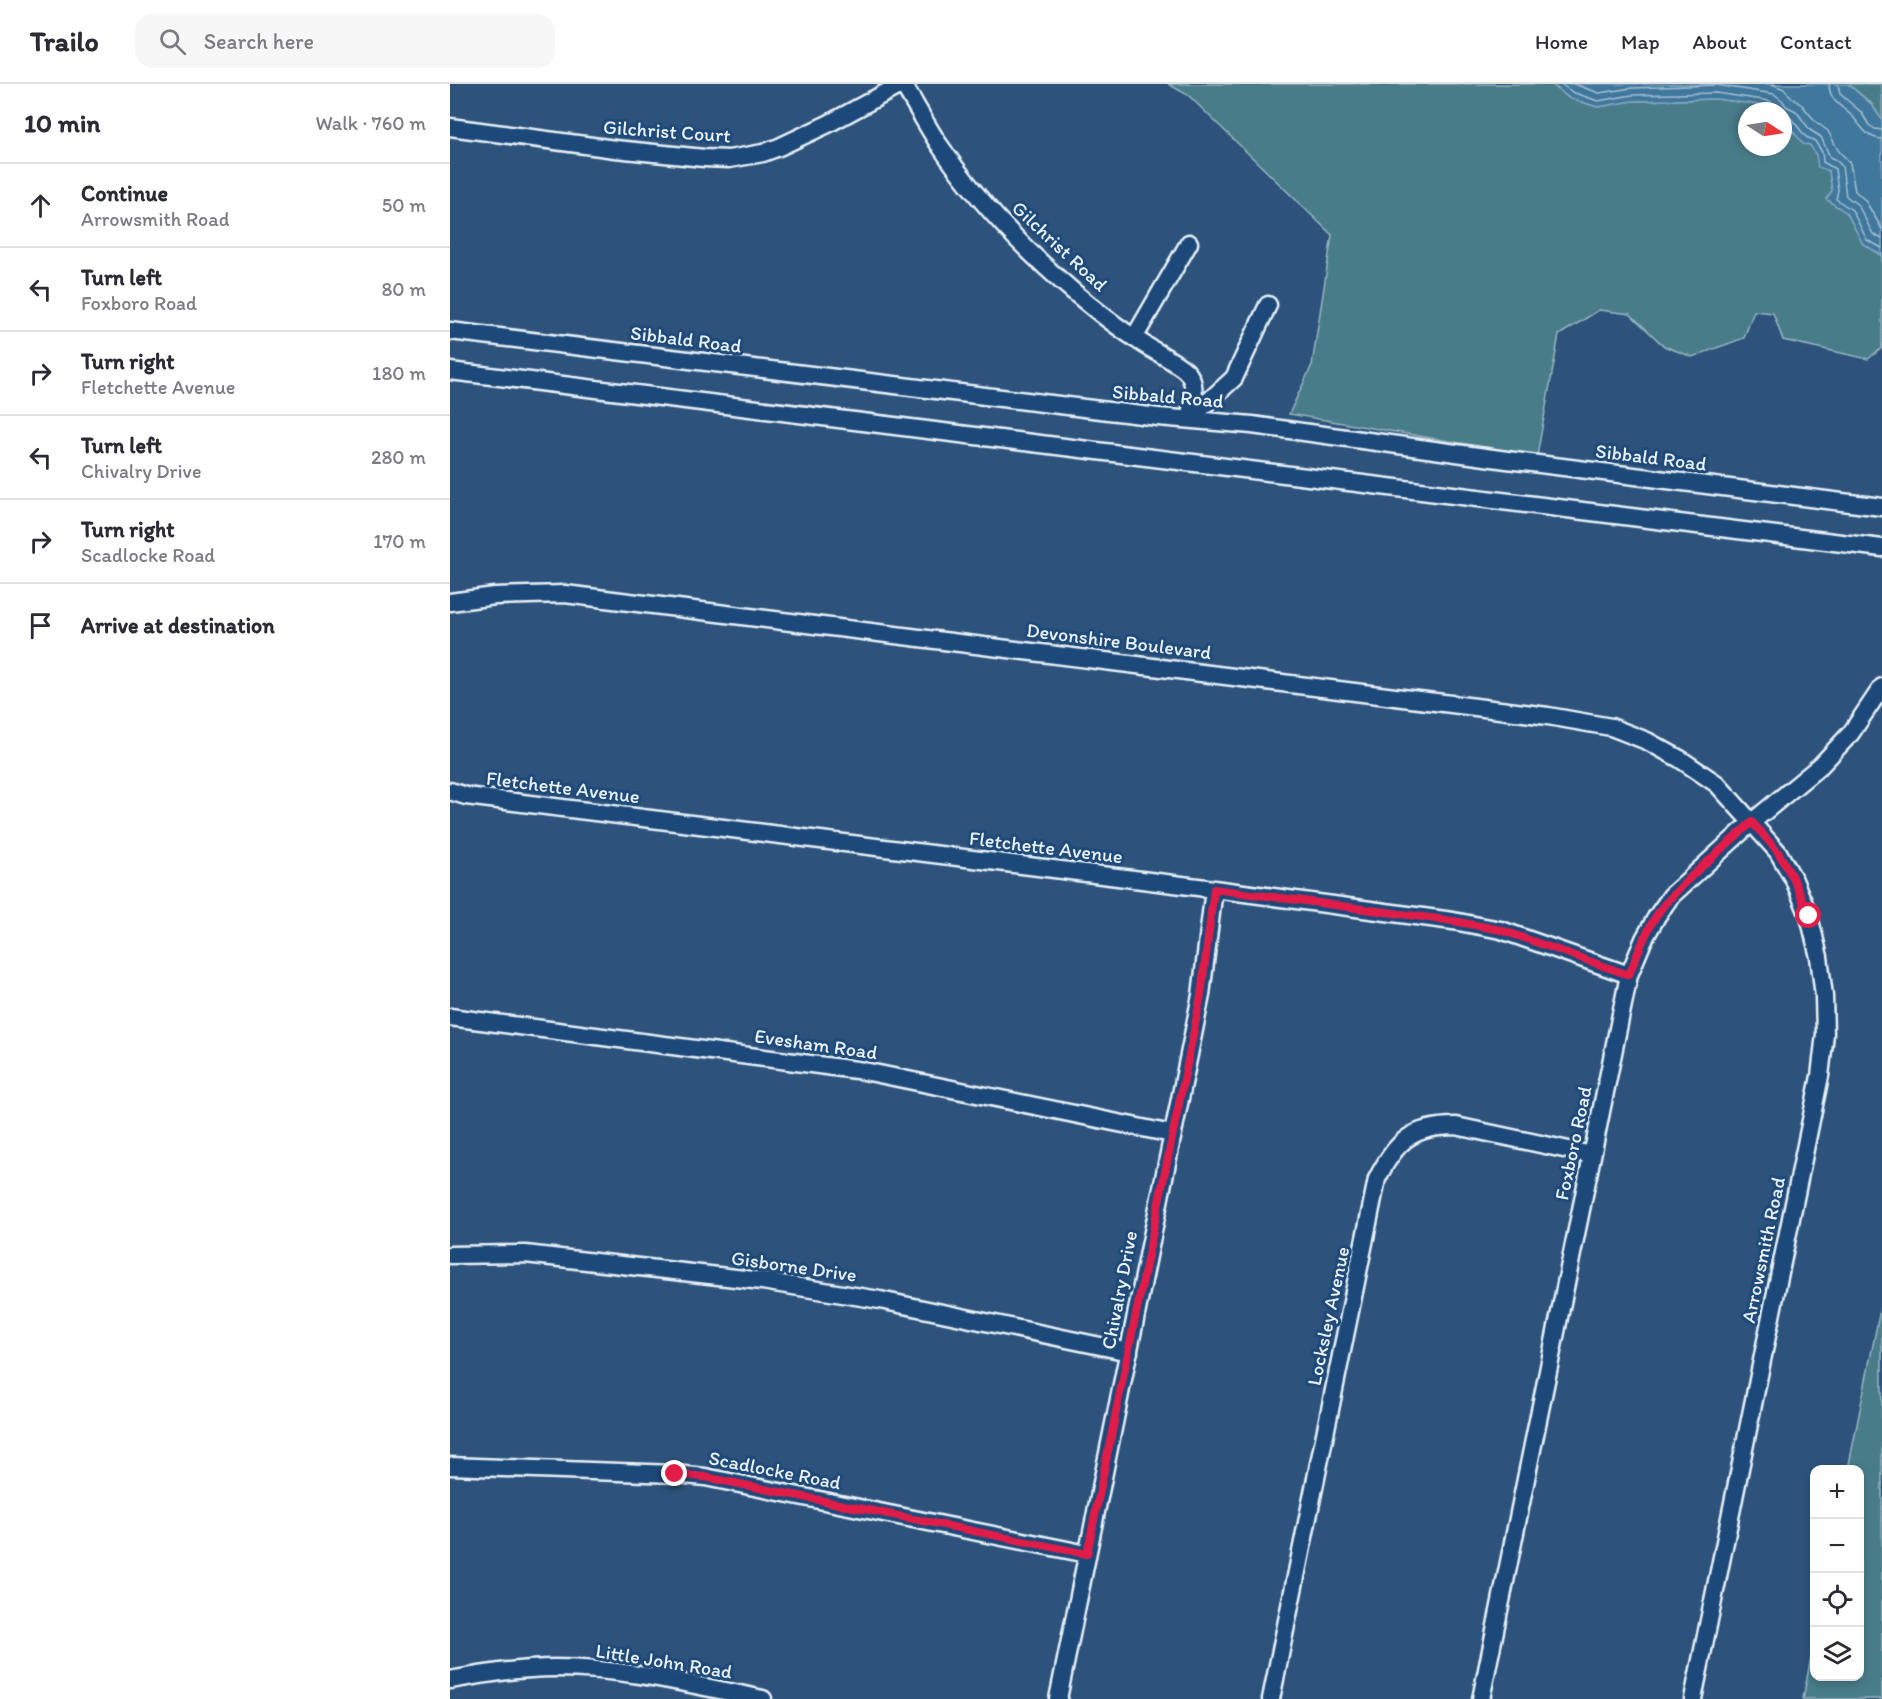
<!DOCTYPE html>
<html lang="en">
<head>
<meta charset="utf-8">
<style>
	body { margin:0; font-family:Itim,sans-serif; background:#f7f7f7; color:#2b2b33 }
	.controls { position:absolute; right:18px; bottom:18px; display:grid; overflow:hidden; border-radius:12px; box-shadow:0 3px 9px #0003 }
	.controls button { width:54px; height:54px; display:grid; place-items:center; padding:0; border:0; border-bottom:2px solid #e1e1e2; background:#fff; color:#2b2b33; font:30px sans-serif }
	.compass { position:absolute; left:1288px; top:18px; width:54px; height:54px; border-radius:50%; background:#fff; box-shadow:0 3px 9px #0003; rotate:102deg }
	.stop { position:absolute; width:18px; height:18px; margin:-14px; border:4px solid #e11d48; border-radius:50%; background:#fff }
	.stop.end { background:#e11d48; border-color:#fff; box-shadow:0 2px 6px #0008 }
	.list { margin:0; padding:0; list-style:none }
	h2 { display:flex; justify-content:space-between; align-items:center; height:78px; margin:0; padding:0 24px; font-size:26px }
	h2 small { font-size:20px; font-weight:400; color:#7c7c81 }
	.list li { display:grid; grid-template-columns:39px 1fr auto; gap:18px; align-items:center; box-sizing:border-box; height:84px; padding:0 24px; border-top:2px solid #e1e1e2 }
	.list b { display:block; font-size:22px; white-space:nowrap }
	.list p { margin:0; font-size:20px; white-space:nowrap; color:#7c7c81 }
	.list em { font-size:20px; font-style:normal; color:#7c7c81 }
	.icon { flex:none; width:33px; height:33px; fill:none; stroke:currentColor; stroke-width:2; stroke-linecap:round; stroke-linejoin:round }
	.map { position:relative; flex:none; width:1432px; height:1615px; overflow:hidden }
	header { display:flex; align-items:center; gap:36px; box-sizing:border-box; height:84px; padding:0 30px; background:#fff; border-bottom:2px solid #e1e1e2 }
	header strong { font-size:28px }
	nav { display:flex; gap:33px; margin-inline-start:auto; font-size:21px }
	.search { width:420px; height:54px; background:#f7f7f7; display:flex; align-items:center; gap:15px; box-sizing:border-box; padding:0 21px; border-radius:18px; color:#7c7c81; font-size:22px }
	main { display:flex }
	aside { flex:1; background:#fff }
	.map>svg:first-child { display:block }
</style>
</head>
<body>
<header>
<strong>Trailo</strong>
<div class="search"><svg class="icon" aria-label="search" viewBox="0 0 24 24"><circle cx="10" cy="10" r="6"/><path d="M15 15l6 6"/></svg>Search here</div>
<nav><a>Home</a><a>Map</a><a>About</a><a>Contact</a></nav>
</header>
<main>
<aside>
<h2>10 min<small>Walk · 760 m</small></h2>
<ul class="list">
<li><svg class="icon" aria-label="ahead" viewBox="0 0 24 24"><path d="M12 20V5M6 11l6-6 6 6"/></svg><div><b>Continue</b><p>Arrowsmith Road</p></div><em>50 m</em></li>
<li><svg class="icon" aria-label="left" viewBox="0 0 24 24"><path d="M17 20v-9H6M10 6l-5 5 5 5"/></svg><div><b>Turn left</b><p>Foxboro Road</p></div><em>80 m</em></li>
<li><svg class="icon" aria-label="right" viewBox="0 0 24 24"><path d="M7 20v-9h11M14 6l5 5-5 5"/></svg><div><b>Turn right</b><p>Fletchette Avenue</p></div><em>180 m</em></li>
<li><svg class="icon" aria-label="left" viewBox="0 0 24 24"><path d="M17 20v-9H6M10 6l-5 5 5 5"/></svg><div><b>Turn left</b><p>Chivalry Drive</p></div><em>280 m</em></li>
<li><svg class="icon" aria-label="right" viewBox="0 0 24 24"><path d="M7 20v-9h11M14 6l5 5-5 5"/></svg><div><b>Turn right</b><p>Scadlocke Road</p></div><em>170 m</em></li>
<li><svg class="icon" aria-label="arrive" viewBox="0 0 24 24"><path d="M6 21V4h12l-3 4 3 4H6"/></svg><div><b>Arrive at destination</b></div></li>
</ul>
</aside>
<div class="map">
<svg width="1432" height="1615" viewBox="0 0 1432 1615">
	<rect width="100%" height="100%" fill="#2d537c"/>
	<filter id="ink" filterUnits="userSpaceOnUse"><feTurbulence type="fractalNoise" baseFrequency=".0167" numOctaves="2"/><feDisplacementMap in="SourceGraphic" scale="12" xChannelSelector="R" yChannelSelector="G"/><feConvolveMatrix kernelMatrix="1 2 1 2 8 2 1 2 1" color-interpolation-filters="sRGB"/></filter>
	<g filter="url(#ink)">
		<path fill="#4a7c89" stroke="#99b6c0" stroke-width="1.5" d="M 718,0 L 1101,0 L 1119,14 L 1148,23 L 1182,17 L 1266,15 L 1319,22 L 1324,27 L 1297,27 L 1297,63 L 1333,63 L 1333,34 L 1360,60 L 1379,87 L 1382,107 L 1376,115 L 1397,129 L 1413,160 L 1432,171 L 1432,264 L 1418,275 L 1333,256 L 1323,229 L 1304,227 L 1294,254 L 1242,273 L 1214,262 L 1180,230 L 1149,226 L 1109,251 L 1087,372 L 839,330 L 862,281 L 882,151 L 738,11 Z
			M 1398,0 L 1432,0 L 1432,36 L 1421,19 Z
			M 1432,1216 L 1432,1615 L 1353,1615 L 1364,1557 L 1364,1592 L 1410,1592 L 1410,1386 L 1398,1385 Z"/>
		<path fill="#40779c" stroke="#83a8c1" stroke-width="1.5" d="M 1102,0 L 1398,0 L 1421,20 L 1432,36 L 1432,171 L 1413,160 L 1397,129 L 1376,115 L 1382,107 L 1379,87 L 1368,83 L 1366,71 L 1360,61 L 1353,60 L 1333,34 L 1333,27 L 1324,27 L 1319,22 L 1266,15 L 1182,17 L 1148,23 L 1119,14 Z"/>
		<g fill="none" stroke-linecap="round" stroke-linejoin="round">
			<path stroke="#a5c0d3" stroke-width="1.5" d="M 1111,0 L 1122,8 L 1148,17 L 1182,11 L 1266,9 L 1320,17 L 1326,21 L 1328,27
				M 1124,0 L 1149,9 L 1182,4 L 1266,1 L 1324,10 L 1332,16 L 1336,22 L 1346,27 L 1360,46 L 1371,53 L 1380,73 L 1387,77 L 1392,82 L 1396,112 L 1408,121 L 1423,150 L 1432,155
				M 1322,0 L 1334,5 L 1342,14 L 1352,21 L 1366,38 L 1378,47 L 1388,66 L 1400,79 L 1405,107 L 1415,116 L 1432,145
				M 1379,0 C 1379,17 1392,22 1403,33 C 1413,44 1416,54 1432,55
				M 1388,0 L 1390,10 L 1411,28 L 1419,41 L 1425,45 L 1432,46
				M 1333,30 L 1340,33 L 1356,53 L 1365,57 L 1372,68 L 1373,78 L 1385,85 L 1388,106 L 1386,115 L 1402,126 L 1417,156 L 1432,164"/>
			<defs>
				<path id="minor" d="M 453,0 C 465,20 476,40 488,59 C 525,114 573,165 624,208 C 643,224 664,241 686,255 C 701,266 722,275 736,287 C 749,300 742,319 739,335
					M 0,43 L 165,65 L 254,74 L 279,75 L 313,69 L 329,63 L 378,40 L 452,0
					M 0,247 L 708,333 L 802,341 L 1057,376 L 1432,423
					M 684,254 L 739,159
					M 0,287 L 1432,464
					M 739,335 L 784,294 L 818,221
					M 0,518 L 45,512 L 115,510 L 1098,632 L 1161,643 L 1197,657 L 1230,675 L 1267,700 L 1328,768 L 1344,796 L 1359,832 L 1369,873 L 1374,912 L 1375,950 L 1370,992 L 1243,1615
					M 0,707 L 16,712 L 764,805 L 1003,837 L 1051,846 L 1179,891
					M 0,933 L 414,987 L 722,1050
					M 0,1171 L 75,1170 L 312,1197 L 430,1216 L 679,1268
					M 0,1382 L 225,1390 L 255,1393 L 637,1470
					M 0,1596 C 34,1590 70,1584 105,1584 C 176,1584 244,1601 313,1615
					M 608,1615 L 743,951 L 751,911 L 764,805
					M 821,1615 L 927,1095 C 946,1057 962,1042 1006,1042 L 1142,1071
					M 1031,1615 L 1179,891 L 1194,855 L 1207,832 L 1221,812 L 1302,738 L 1371,681 L 1401,649 L 1432,603"/>
			</defs>
			<use href="#minor" stroke="#e8f1f8" stroke-width="21"/>
			<use href="#minor" stroke="#1f4a7a" stroke-width="16"/>
		</g>
	</g>
	<g fill="none" stroke-linecap="round" stroke-linejoin="round" filter="url(#ink)">
		<path stroke="#e11d48" stroke-width="8" d="M 225,1390 L 255,1393 L 637,1470 L 743,951 L 751,911 L 764,805 L 1003,837 L 1051,846 L 1179,891 C 1187,871 1194,851 1206,832 C 1228,800 1273,765 1302,738 L 1328,768 L 1344,796 L 1359,832"/>
	</g>
	<g text-anchor="middle" dominant-baseline="central" stroke-width="6" stroke-linejoin="round" paint-order="stroke">
		<g font-size="20" fill="#e8f1f8" stroke="#1f4a7a">
			<text transform="translate(217 47) rotate(4)">Gilchrist Court</text>
			<text transform="translate(610 162) rotate(43)">Gilchrist Road</text>
			<text transform="translate(236 255) rotate(7)">Sibbald Road</text>
			<text transform="translate(718 312) rotate(5)">Sibbald Road</text>
			<text transform="translate(1201 373) rotate(7)">Sibbald Road</text>
			<text transform="translate(669 557) rotate(7)">Devonshire Boulevard</text>
			<text transform="translate(113 703) rotate(7)">Fletchette Avenue</text>
			<text transform="translate(596 763) rotate(7)">Fletchette Avenue</text>
			<text transform="translate(366 960) rotate(8)">Evesham Road</text>
			<text transform="translate(1123 1059) rotate(-78)">Foxboro Road</text>
			<text transform="translate(1313 1166) rotate(-78)">Arrowsmith Road</text>
			<text transform="translate(344 1182) rotate(8)">Gisborne Drive</text>
			<text transform="translate(669 1206) rotate(-79)">Chivalry Drive</text>
			<text transform="translate(878 1232) rotate(-78)">Locksley Avenue</text>
			<text transform="translate(325 1386) rotate(11)">Scadlocke Road</text>
			<text transform="translate(214 1577) rotate(9)">Little John Road</text>
		</g>
	</g>
</svg>
<div class="controls">
<button>+</button>
<button>−</button>
<button><svg class="icon" aria-label="locate" viewBox="0 0 24 24"><circle cx="12" cy="12" r="6"/><path d="M12 2v4M12 18v4M2 12h4M18 12h4"/></svg></button>
<button><svg class="icon" aria-label="layers" viewBox="0 0 24 24"><path d="M12 4l9 5-9 5-9-5zM3 14l9 5 9-5"/></svg></button>
</div>
<svg class="compass" viewBox="-18 -18 36 36"><path d="M0-13l5 13h-10z" fill="#e53935"/><path d="M0 13l5-13h-10z" fill="#7c7c81"/></svg>
<div class="stop" style="left:1359px;top:832px"></div>
<div class="stop end" style="left:225px;top:1390px"></div>
</div>
</main>
</body>
</html>
